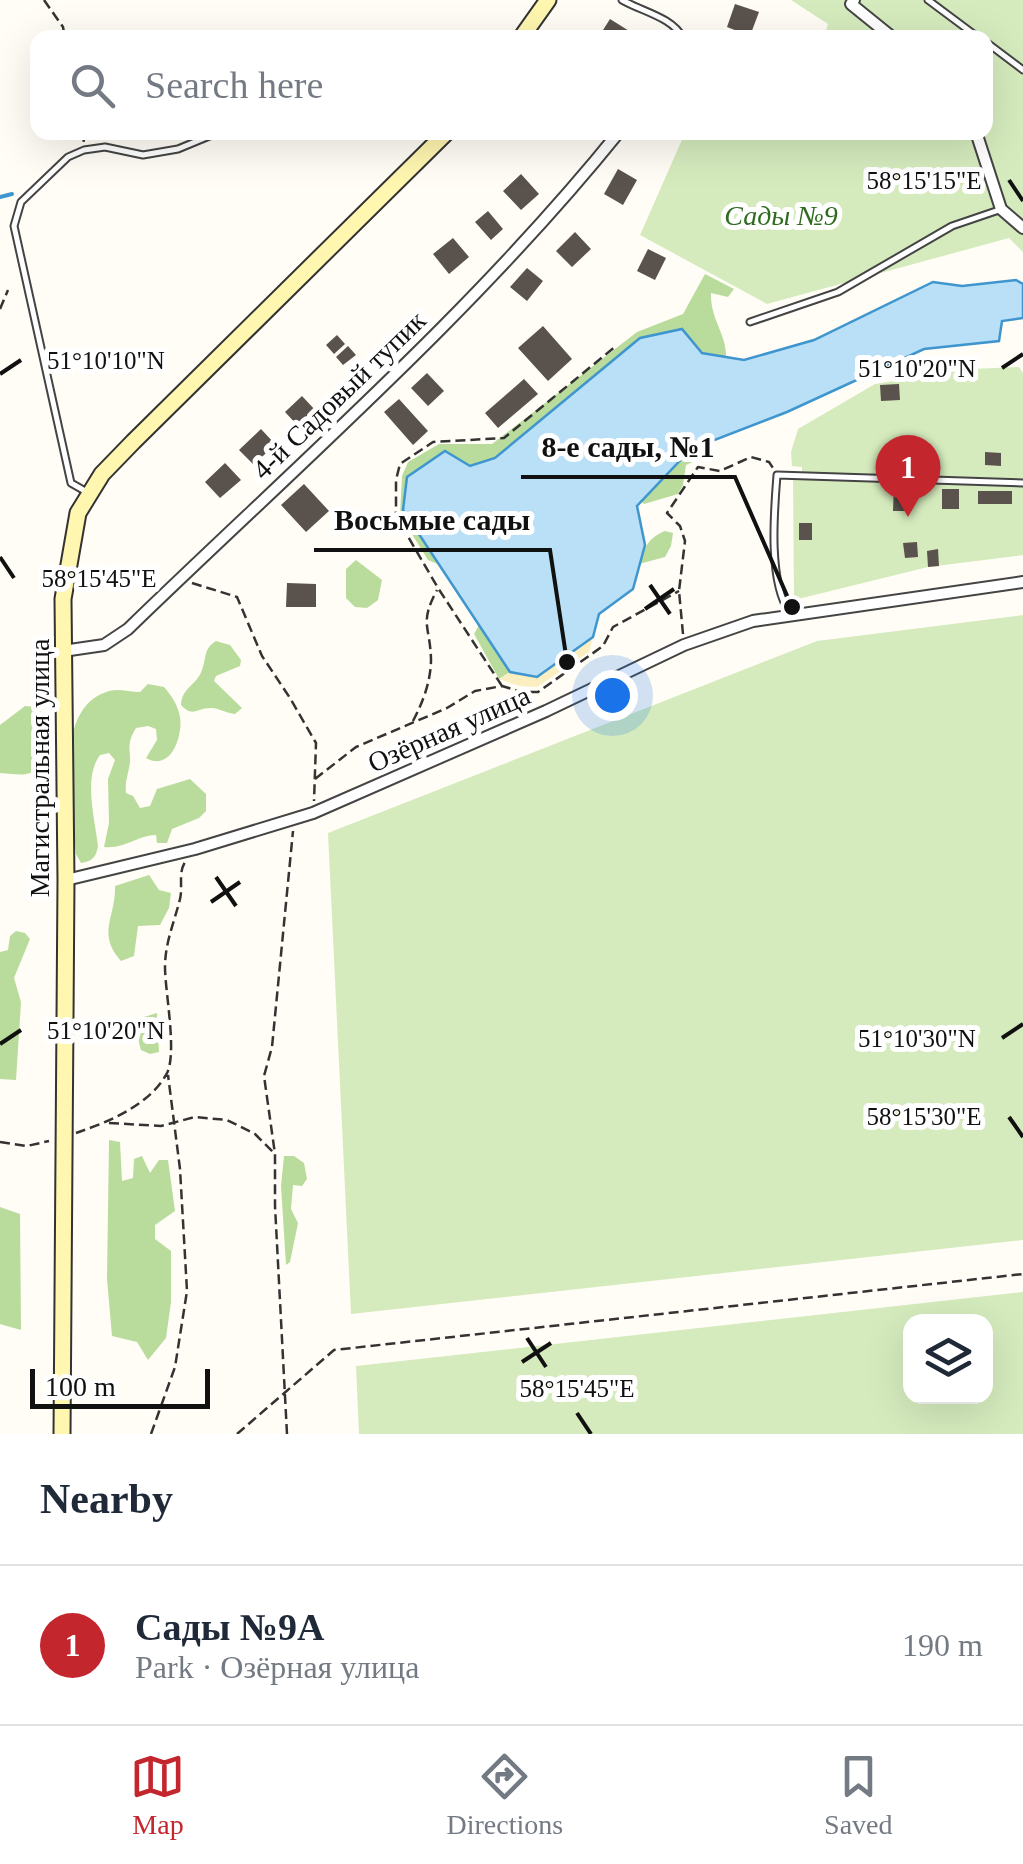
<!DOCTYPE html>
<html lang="en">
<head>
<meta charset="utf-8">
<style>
	body { margin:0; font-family:"Times New Roman",serif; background:#f6f6f7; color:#1f2937 }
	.controls { position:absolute; right:30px; bottom:30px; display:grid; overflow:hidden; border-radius:20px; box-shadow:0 10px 40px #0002 }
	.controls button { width:90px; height:90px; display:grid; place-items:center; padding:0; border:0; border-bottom:2px solid #e0e1e3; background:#fff; color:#1f2937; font:50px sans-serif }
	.scale { position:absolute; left:30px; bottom:25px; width:180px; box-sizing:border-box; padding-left:10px; border:5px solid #111; border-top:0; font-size:28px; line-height:35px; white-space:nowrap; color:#111; -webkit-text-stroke:8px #fff; paint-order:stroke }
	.you { position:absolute; left:612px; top:695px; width:35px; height:35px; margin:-25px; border:8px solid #fff; border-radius:50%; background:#1a73e8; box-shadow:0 0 0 15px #1a73e833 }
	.badge { display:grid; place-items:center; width:65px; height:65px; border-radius:50%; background:#c4262e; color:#fff; font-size:32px; font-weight:700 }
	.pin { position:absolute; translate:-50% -82px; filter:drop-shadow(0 2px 5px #0008) }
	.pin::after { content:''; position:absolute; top:52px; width:35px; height:30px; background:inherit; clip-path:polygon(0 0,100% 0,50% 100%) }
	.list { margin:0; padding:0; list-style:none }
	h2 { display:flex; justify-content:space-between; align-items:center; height:130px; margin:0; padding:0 40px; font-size:42px }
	h2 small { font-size:32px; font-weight:400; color:#747a83 }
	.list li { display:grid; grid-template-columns:65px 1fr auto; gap:30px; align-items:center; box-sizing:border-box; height:160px; padding:0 40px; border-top:2px solid #e0e1e3 }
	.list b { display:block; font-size:38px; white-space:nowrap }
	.list p { margin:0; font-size:32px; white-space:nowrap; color:#747a83 }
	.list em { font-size:32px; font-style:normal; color:#747a83 }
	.icon { flex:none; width:55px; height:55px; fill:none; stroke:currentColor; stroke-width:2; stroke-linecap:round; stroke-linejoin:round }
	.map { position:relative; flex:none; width:1023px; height:1434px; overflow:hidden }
	.search { position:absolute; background:#fff; box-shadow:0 10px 40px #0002; left:30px; right:30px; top:30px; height:110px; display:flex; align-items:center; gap:25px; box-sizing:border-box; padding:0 35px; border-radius:20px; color:#747a83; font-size:38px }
	.sheet { height:290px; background:#fff }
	nav { display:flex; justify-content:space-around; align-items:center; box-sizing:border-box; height:140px; border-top:2px solid #e0e1e3; background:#fff; font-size:28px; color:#747a83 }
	nav a { display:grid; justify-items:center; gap:5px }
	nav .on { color:#c4262e }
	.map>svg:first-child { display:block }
</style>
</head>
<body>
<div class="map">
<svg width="1023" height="1434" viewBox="0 0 1023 1434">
	<rect width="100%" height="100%" fill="#fffdf5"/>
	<path fill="#d5ebbd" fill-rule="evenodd" d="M 791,0 L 1023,0 L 1023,252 L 1009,238 L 767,304 L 640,235 L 685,133 L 986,132 L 986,38 L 824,37 L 828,24 Z
		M 1019,367 L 1023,373 L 1023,555 L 928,567 L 794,600 L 793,480 L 802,479 L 802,467 L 792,466 L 791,452 L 798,429 L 875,384 L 971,369 Z
		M 1023,615 L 1023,1240 L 351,1314 L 328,833 L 817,641 Z
		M 1023,1292 L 1023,1434 L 359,1434 L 356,1366 ZM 910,1322 L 986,1322 L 986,1396 L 910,1396 Z"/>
	<path fill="#b9dc9c" d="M 705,274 L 734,289 L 728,297 L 711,293 C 710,319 727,335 726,357 L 640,338 L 495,458 L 470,466 L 403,510 L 440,565 L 428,560 L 400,515 L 402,476 L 408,462 L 439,444 L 492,444 L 637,332 L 683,314 Z
		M 704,444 L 706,449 L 697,460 L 686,465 L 683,485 L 678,494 L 644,504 L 641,501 L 691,449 Z
		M 665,531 L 673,533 L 671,546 L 665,557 L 639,564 C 644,548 648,538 665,531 Z
		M 356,560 L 382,580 L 378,600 L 367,608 L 355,607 L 346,598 L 346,569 Z
		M 479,625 L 510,672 L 499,679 L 474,634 Z
		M 216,641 L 230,645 L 241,660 L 240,666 L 216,676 L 214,681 L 242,708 L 235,714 C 226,713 219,708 211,708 C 196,708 193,718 181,705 C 182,687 197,685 202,670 C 207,657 203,649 216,641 Z
		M 148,684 L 164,687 C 171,695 178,705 180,717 C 183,736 171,772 146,758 L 157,740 L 156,729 L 148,726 L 136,728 C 124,747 133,752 129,768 C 127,779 125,782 126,793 L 133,796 L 140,808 L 150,806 L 157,789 L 190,779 L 206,794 L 206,811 L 199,818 L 172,829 L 167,843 L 157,843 L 156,835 C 138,835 126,849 104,847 L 109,823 L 108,779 L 115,760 L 109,753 L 100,755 C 83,778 95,819 98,846 C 96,858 92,861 81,863 L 76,854 C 73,808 50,708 109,691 C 119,688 129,692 140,692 Z
		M 25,706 L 37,707 L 48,721 L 44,763 C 30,779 19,774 0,773 L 0,725 Z
		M 149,875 L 159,890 L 171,893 L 169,908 L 160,925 L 138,926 L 134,956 L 121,961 C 96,933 116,918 115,886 Z
		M 16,931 L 25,933 L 30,939 L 14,978 L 21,1002 L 16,1080 L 0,1079 L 0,952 L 8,950 L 10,936 Z
		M 157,1013 L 159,1052 L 150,1054 L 141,1050 C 137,1037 137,1029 144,1017 Z
		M 109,1140 L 120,1142 L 122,1181 L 133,1178 L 134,1159 L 142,1156 L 150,1173 L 159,1160 L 168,1160 L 175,1211 L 155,1225 L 155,1239 L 171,1251 L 171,1302 L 166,1338 L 148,1360 L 137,1342 L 112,1336 L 107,1279 Z
		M 284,1156 L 294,1156 L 304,1163 L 307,1179 L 302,1186 L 293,1185 L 291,1209 L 298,1223 L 290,1262 L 286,1265 L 281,1186 Z
		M 0,1207 L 20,1214 L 21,1330 L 0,1324 Z"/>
	<path fill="#fbeec1" d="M 593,637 L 589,652 L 537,687 L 519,686 L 499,679 L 510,672 L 537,676 Z"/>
	<path fill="#b9e0f7" stroke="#3f96cf" stroke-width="2.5" d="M 1016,280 L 1023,284 L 1023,318 L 1002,321 L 999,341 L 924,349 L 787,412 L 691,449 L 637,506 L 645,545 L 633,589 L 599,614 L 593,637 L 537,677 L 510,672 L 403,510 L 407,477 L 445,451 L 470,466 L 495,458 L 640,338 L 682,329 L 702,353 L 744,360 L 814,340 L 933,282 L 962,286 Z"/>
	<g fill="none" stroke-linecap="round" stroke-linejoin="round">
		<path stroke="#3f96cf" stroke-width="4" d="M 0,197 L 12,194"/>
	</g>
	<path fill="#5a524d" d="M 735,4 L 759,12 L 750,36 L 727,27 Z
		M 610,19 L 634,34 L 632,38 L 598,38 Z
		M 618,169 L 637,180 L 623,205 L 604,194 Z
		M 521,174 L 539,194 L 521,210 L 503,191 Z
		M 488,211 L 503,229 L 491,240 L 475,222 Z
		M 575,232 L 591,249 L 572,267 L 556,251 Z
		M 453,238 L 469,257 L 449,274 L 433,254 Z
		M 648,249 L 666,258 L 655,280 L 637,271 Z
		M 527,268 L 543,281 L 527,301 L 510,287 Z
		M 543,326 L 572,359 L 548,381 L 518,348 Z
		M 337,335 L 345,344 L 334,354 L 326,345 Z
		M 348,346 L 356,355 L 343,365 L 336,357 Z
		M 427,373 L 444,391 L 428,406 L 411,388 Z
		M 524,379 L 538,394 L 498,428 L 485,413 Z
		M 899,384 L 900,400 L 881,401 L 880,385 Z
		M 302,396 L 316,411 L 299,427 L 285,412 Z
		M 399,399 L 428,431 L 413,445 L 384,412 Z
		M 261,429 L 275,444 L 254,465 L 239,450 Z
		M 985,452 L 1001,453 L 1001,466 L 985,465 Z
		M 225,463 L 241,480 L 220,498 L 205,482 Z
		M 304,484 L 329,511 L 306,532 L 281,505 Z
		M 894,485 L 904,485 L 907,511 L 893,511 Z
		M 942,489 L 959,489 L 959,509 L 942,509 Z
		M 978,491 L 1012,491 L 1012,504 L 978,504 Z
		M 799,523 L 812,523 L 812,540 L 799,540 Z
		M 917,542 L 918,557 L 905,558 L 903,543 Z
		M 938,549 L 939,566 L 928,567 L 927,551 Z
		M 287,583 L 316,584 L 316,607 L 286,607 Z"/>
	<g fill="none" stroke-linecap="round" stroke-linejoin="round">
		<defs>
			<path id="lane" d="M 622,0 C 643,12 672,17 683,38
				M 928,0 L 979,38
				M 986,42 L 1023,70
				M 750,322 L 838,292 L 952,226 L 999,210
				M 85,491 L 71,483 L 14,226 L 21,202 L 68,157 L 84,150 L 105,147 L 143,155 L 178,149 L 219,132
				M 790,613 C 768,583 774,512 777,475 L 1023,483"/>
			<path id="street" d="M 854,0 L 851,4 L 893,38
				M 976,132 L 1001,209 L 1023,228
				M 63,651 L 104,645 L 128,629 C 295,467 473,313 619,132
				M 66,880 L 195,849 L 313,813 L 546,711 L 684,645 L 753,621 L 1023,582"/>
			<path id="secondary" d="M 521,38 L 548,0
				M 62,1434 L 66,880 L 63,599 L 78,513 L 102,474 L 133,442 L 447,132"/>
		</defs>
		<use href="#lane" stroke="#444" stroke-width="9"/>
		<use href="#street" stroke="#444" stroke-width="14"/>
		<use href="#secondary" stroke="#333" stroke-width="19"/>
		<path stroke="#333" stroke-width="2.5" stroke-dasharray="10 5" stroke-linecap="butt" d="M 44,0 L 63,27 L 65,38
			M 83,132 L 84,144
			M 0,309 L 8,290
			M 192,583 L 237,597 L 262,656 L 290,698 L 316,743 L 314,801
			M 683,634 L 679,591 L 685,541 L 680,526 L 667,513 L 698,467 L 720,471 L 751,457 L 769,462 L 773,468
			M 502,686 L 438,588 L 396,516 L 396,480 L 400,464 L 433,442 L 504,438 L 616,346
			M 413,721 C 423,702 431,681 431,659 C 430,625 419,624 437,590
			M 315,779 L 356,747 L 447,708 L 475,691 L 502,686 L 522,692 L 538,692 L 603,646 L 613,627 L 679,591
			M 109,1123 L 161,1126 L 195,1117 L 227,1120 L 255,1134 L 273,1152
			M 76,1133 C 108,1122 148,1106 166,1075 C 178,1056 165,992 165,967 C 165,943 174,923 180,899 C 183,887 178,873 185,862
			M 0,1142 L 27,1146 L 49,1141
			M 151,1434 L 175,1367 L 187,1291 L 180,1169 L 168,1075
			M 237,1434 L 334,1350 L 1023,1274
			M 287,1434 L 275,1206 L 275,1154 L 264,1076 L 272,1047 L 293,831"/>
		<use href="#lane" stroke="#fff" stroke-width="5"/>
		<use href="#street" stroke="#fff" stroke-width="10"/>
		<use href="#secondary" stroke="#fff6b0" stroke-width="15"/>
	</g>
	<path fill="none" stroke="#111" stroke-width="4" d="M 1009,180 L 1023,201M 1002,368 L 1023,354M 0,374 L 21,360M 0,557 L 14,578M 650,585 L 670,614M 645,609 L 674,589M 216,877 L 236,906M 211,902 L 240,882M 1002,1038 L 1023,1024M 0,1044 L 21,1030M 1009,1117 L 1023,1137M 527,1338 L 546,1367M 522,1362 L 551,1343M 577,1413 L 591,1434"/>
	<g text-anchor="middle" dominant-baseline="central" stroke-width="10" stroke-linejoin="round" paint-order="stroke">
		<g font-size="28" font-style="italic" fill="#2f6b1f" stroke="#fff">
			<text x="781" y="215">Сады №9</text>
		</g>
		<g font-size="28" fill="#111" stroke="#fff">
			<text transform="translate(339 395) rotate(-44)">4-й Садовый тупик</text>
			<text transform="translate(449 729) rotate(-24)">Озёрная улица</text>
			<text transform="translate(39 768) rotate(-90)">Магистральная улица</text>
		</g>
	</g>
	<g font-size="25" text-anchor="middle" fill="#111" stroke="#fff" stroke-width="10" stroke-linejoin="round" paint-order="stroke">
		<text x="924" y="189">58°15'15"E</text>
		<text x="106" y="369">51°10'10"N</text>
		<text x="917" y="377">51°10'20"N</text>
		<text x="99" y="587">58°15'45"E</text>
		<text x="106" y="1039">51°10'20"N</text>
		<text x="917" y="1047">51°10'30"N</text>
		<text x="924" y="1125">58°15'30"E</text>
		<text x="577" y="1397">58°15'45"E</text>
	</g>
	<path fill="none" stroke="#111" stroke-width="4" d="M792 607L735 477H521M567 662L550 550H314"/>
	<g fill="#111" stroke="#fff" stroke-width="4">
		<circle cx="792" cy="607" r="10"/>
		<circle cx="567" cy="662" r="10"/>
	</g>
	<g font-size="30" text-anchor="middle" font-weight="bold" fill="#111" stroke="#fff" stroke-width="10" stroke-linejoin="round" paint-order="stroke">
		<text x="628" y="457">8-е сады, №1</text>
		<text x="432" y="530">Восьмые сады</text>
	</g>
</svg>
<div class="controls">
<button><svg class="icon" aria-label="layers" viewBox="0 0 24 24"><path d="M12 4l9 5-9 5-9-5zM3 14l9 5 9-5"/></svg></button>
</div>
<div class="scale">100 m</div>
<div class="you"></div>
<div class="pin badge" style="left:908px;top:517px">1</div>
<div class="search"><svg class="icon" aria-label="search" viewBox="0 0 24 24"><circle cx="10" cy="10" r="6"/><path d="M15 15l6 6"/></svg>Search here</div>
</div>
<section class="sheet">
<h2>Nearby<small></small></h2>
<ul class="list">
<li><span class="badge">1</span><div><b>Сады №9А</b><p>Park · Озёрная улица</p></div><em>190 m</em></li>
</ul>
</section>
<nav>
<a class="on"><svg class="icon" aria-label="map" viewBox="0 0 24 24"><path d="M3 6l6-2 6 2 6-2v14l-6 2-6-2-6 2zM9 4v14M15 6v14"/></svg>Map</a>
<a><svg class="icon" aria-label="directions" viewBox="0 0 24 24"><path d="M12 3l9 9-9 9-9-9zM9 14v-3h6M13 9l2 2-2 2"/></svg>Directions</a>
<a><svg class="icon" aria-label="saved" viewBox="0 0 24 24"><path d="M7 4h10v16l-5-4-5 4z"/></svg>Saved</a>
</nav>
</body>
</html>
